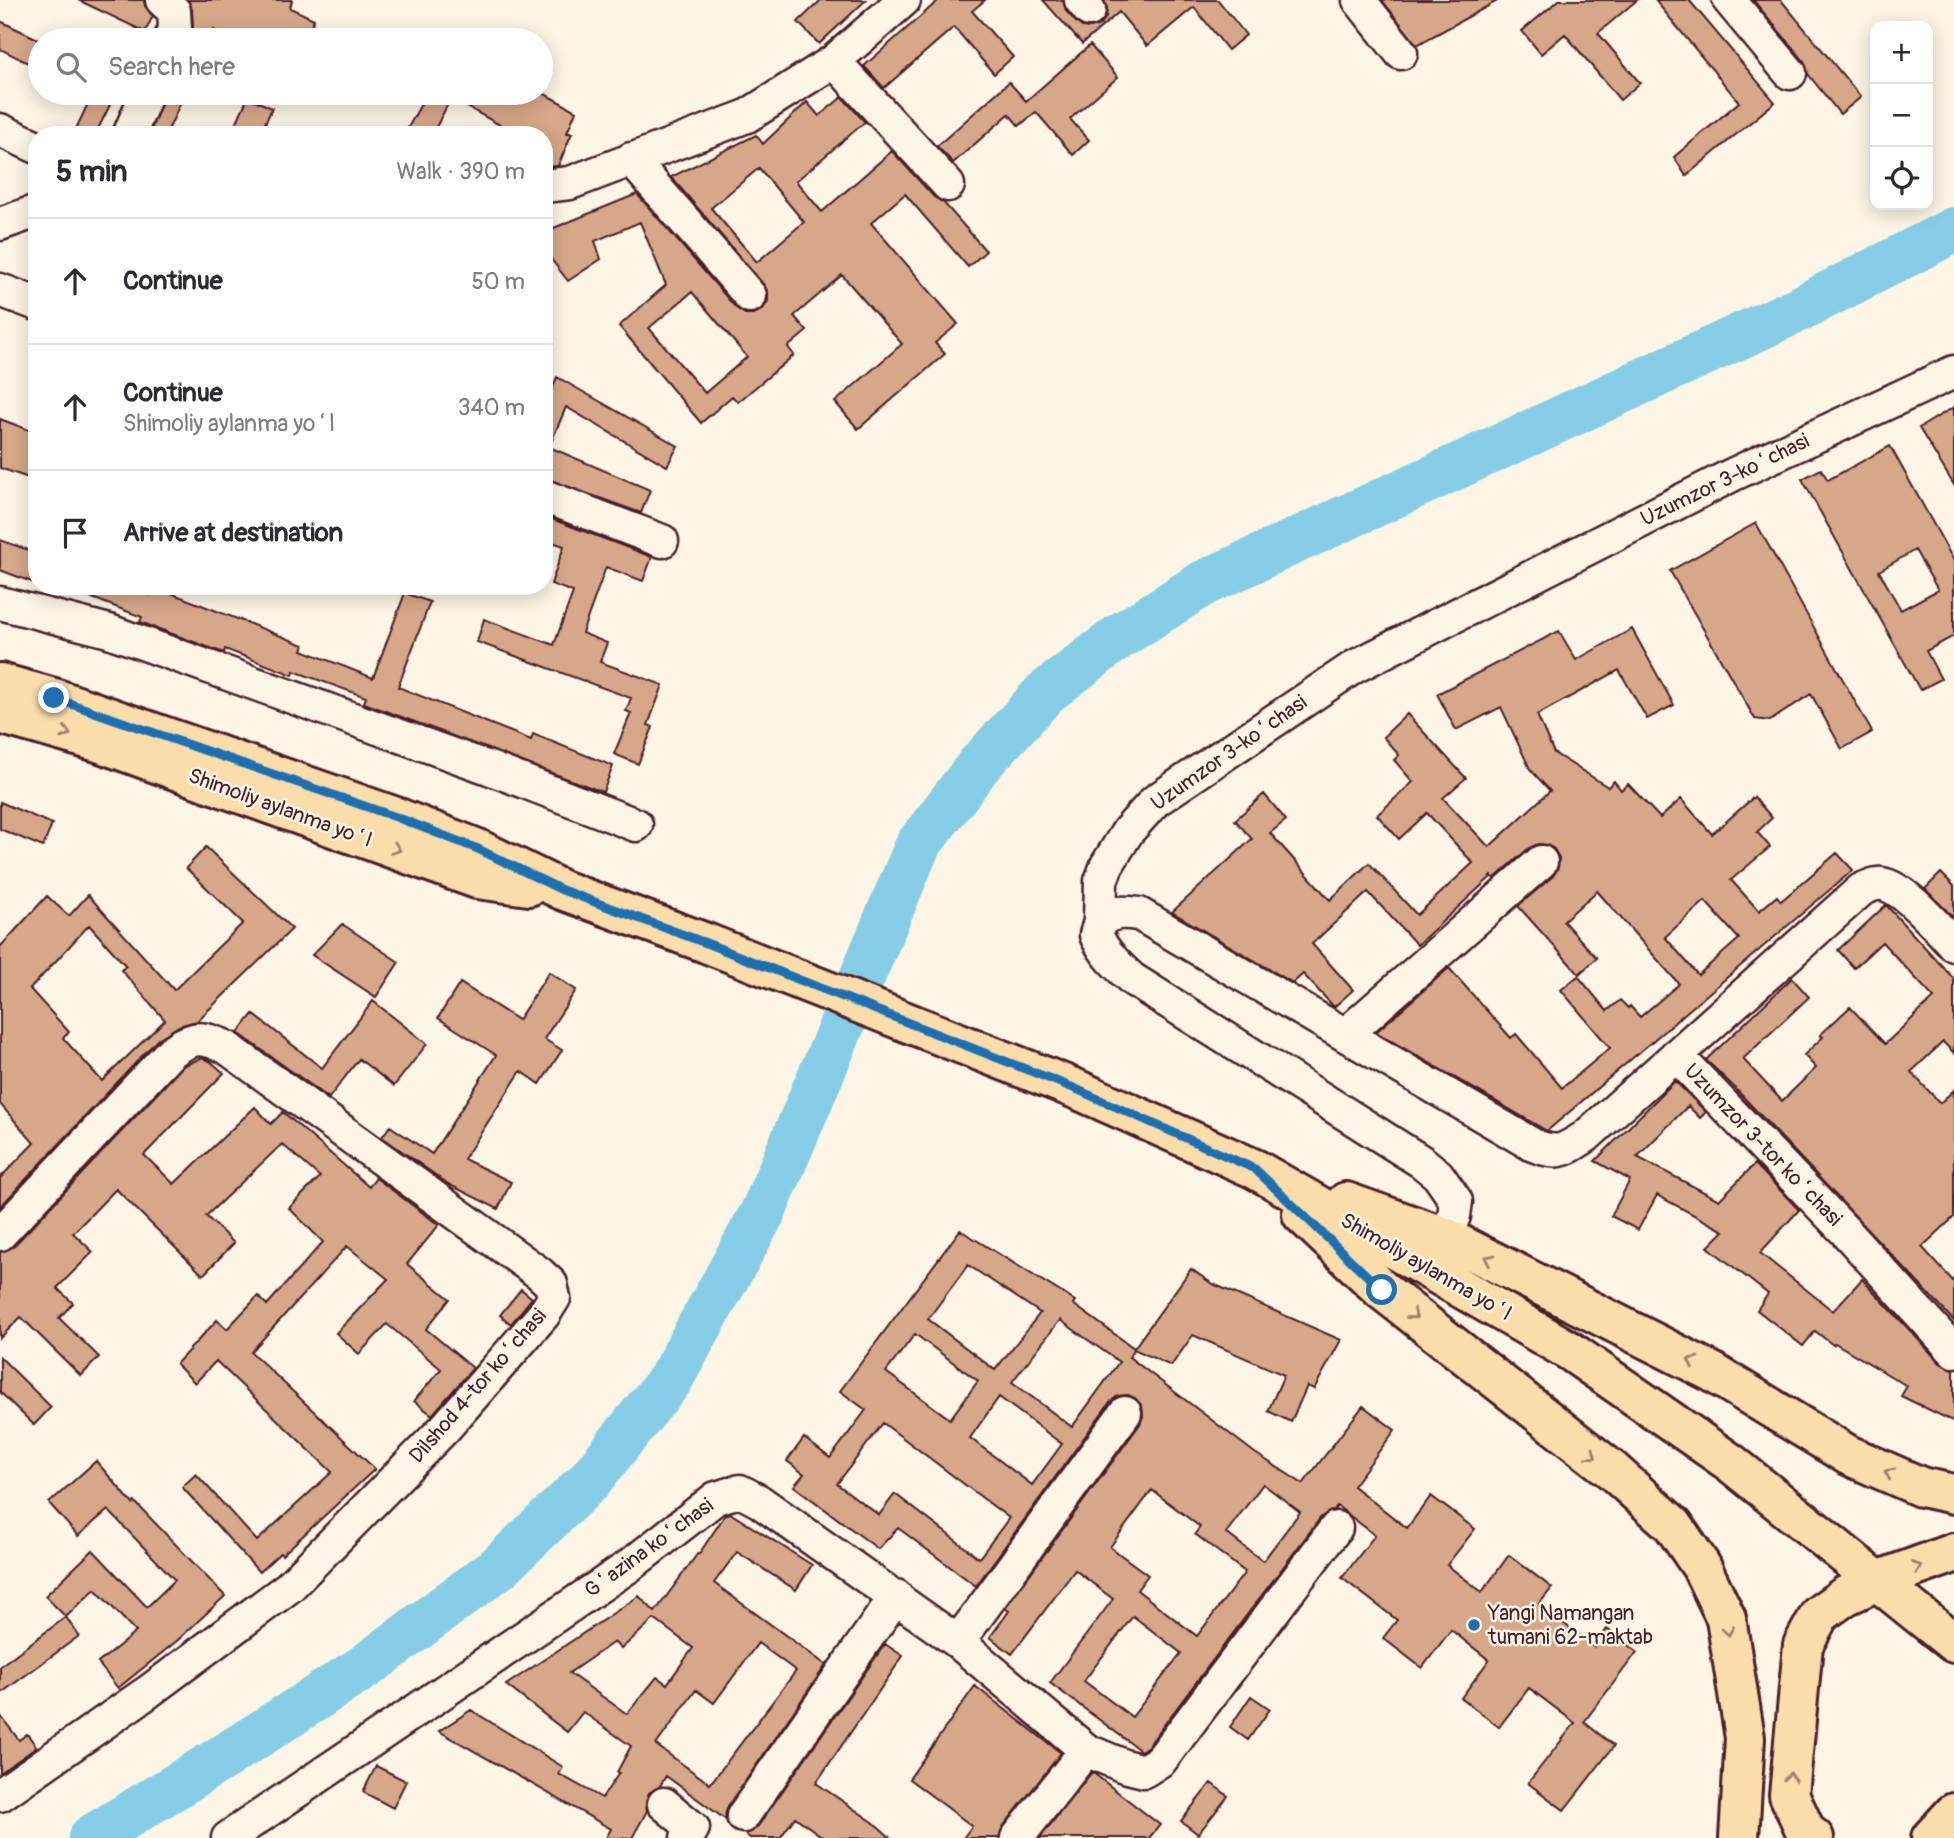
<!DOCTYPE html>
<html lang="en">
<head>
<meta charset="utf-8">
<style>
	body { margin:0; font-family:Pangolin,sans-serif; background:#f7f7f7; color:#2b2b33 }
	.controls { position:absolute; right:21px; top:21px; display:grid; overflow:hidden; border-radius:14px; box-shadow:0 4px 18px #0003 }
	.controls button { width:63px; height:63px; display:grid; place-items:center; padding:0; border:0; border-bottom:2px solid #e1e1e2; background:#fff; color:#2b2b33; font:35px sans-serif }
	.stop { position:absolute; width:21px; height:21px; margin:-16px; border:5px solid #1f6fb2; border-radius:50%; background:#fff }
	.stop.end { background:#1f6fb2; border-color:#fff; box-shadow:0 2px 7px #0008 }
	.list { margin:0; padding:0; list-style:none }
	h2 { display:flex; justify-content:space-between; align-items:center; height:91px; margin:0; padding:0 28px; font-size:30px }
	h2 small { font-size:23px; font-weight:400; color:#7c7c81 }
	.list li { display:grid; grid-template-columns:46px 1fr auto; gap:21px; align-items:center; box-sizing:border-box; height:126px; padding:0 28px; border-top:2px solid #e1e1e2 }
	.list b { display:block; font-size:26px; white-space:nowrap }
	.list p { margin:0; font-size:23px; white-space:nowrap; color:#7c7c81 }
	.list em { font-size:23px; font-style:normal; color:#7c7c81 }
	.icon { flex:none; width:38px; height:38px; fill:none; stroke:currentColor; stroke-width:2; stroke-linecap:round; stroke-linejoin:round }
	.map { position:relative; flex:none; width:1954px; height:1838px; overflow:hidden }
	.search { position:absolute; background:#fff; box-shadow:0 4px 18px #0003; left:28px; top:28px; width:525px; height:77px; display:flex; align-items:center; gap:18px; box-sizing:border-box; padding:0 24px; border-radius:38px; color:#7c7c81; font-size:26px }
	.panel { position:absolute; background:#fff; box-shadow:0 4px 18px #0003; left:28px; top:126px; width:525px; height:469px; border-radius:28px }
	.map>svg:first-child { display:block }
</style>
</head>
<body>
<div class="map">
<svg width="1954" height="1838" viewBox="0 0 1954 1838">
	<rect width="100%" height="100%" fill="#fcf5e5"/>
	<filter id="ink" filterUnits="userSpaceOnUse"><feTurbulence type="fractalNoise" baseFrequency=".0143" numOctaves="2"/><feDisplacementMap in="SourceGraphic" scale="14" xChannelSelector="R" yChannelSelector="G"/><feConvolveMatrix kernelMatrix="1 2 1 2 8 2 1 2 1" color-interpolation-filters="sRGB"/></filter>
	<g filter="url(#ink)">
		<g fill="none" stroke-linecap="round" stroke-linejoin="round">
			<path stroke="#85cde6" stroke-width="46" d="M 91,1838 L 227,1755 L 366,1666 L 499,1567 L 588,1482 L 670,1380 L 763,1212 L 918,845 L 979,765 L 1045,693 L 1120,636 L 1204,583 L 1799,309 L 1954,230"/>
		</g>
		<path fill="#d7a789" stroke="#4a1f2b" stroke-width="2" fill-rule="evenodd" d="M 78,0 L 144,0 L 145,6 L 153,16 L 145,32 Z
			M 188,0 L 292,0 L 290,8 L 314,19 L 305,40 L 236,40 L 214,30 L 209,40 L 190,40 L 193,27 L 192,10 Z
			M 821,0 L 866,0 L 819,44 L 798,22 Z
			M 939,0 L 985,0 L 972,11 L 1013,57 L 994,74 L 954,27 L 884,88 L 864,66 Z
			M 1043,0 L 1063,0 L 1066,11 L 1075,21 L 1082,27 L 1091,28 L 1100,25 L 1106,17 L 1107,8 L 1104,0 L 1218,0 L 1246,35 L 1228,50 L 1194,7 L 1147,46 L 1119,12 L 1082,44 Z
			M 1382,0 L 1499,0 L 1417,45 Z
			M 1559,0 L 1637,0 L 1598,33 L 1640,83 L 1620,100 L 1565,34 L 1541,54 L 1522,31 Z
			M 1655,0 L 1689,0 L 1775,102 L 1686,176 L 1674,157 L 1739,102 Z
			M 1753,0 L 1781,0 L 1861,97 L 1840,114 L 1808,74 L 1804,61 Z
			M 0,21 L 40,40 L 40,69 L 0,49 Z
			M 1090,45 L 1118,77 L 1070,119 L 1089,140 L 1073,155 L 1036,112 L 1019,126 L 1009,114 L 953,163 L 937,146 L 1009,82 L 1026,101 Z
			M 93,93 L 116,93 L 95,135 L 73,135 Z
			M 165,93 L 185,93 L 166,135 L 149,135 Z
			M 427,93 L 543,93 L 576,111 L 567,133 L 572,133 L 558,166 L 544,167 L 544,135 L 518,135 L 451,98 L 432,135 L 404,135 Z
			M 248,97 L 272,108 L 260,135 L 231,135 Z
			M 842,97 L 865,122 L 796,181 L 822,212 L 892,151 L 934,197 L 944,203 L 986,251 L 968,267 L 905,194 L 871,223 L 958,324 L 935,343 L 945,354 L 858,429 L 835,402 L 902,344 L 842,275 L 794,316 L 807,331 L 788,347 L 794,355 L 738,402 L 732,396 L 701,423 L 619,326 L 666,285 L 640,222 L 595,241 L 601,259 L 568,281 L 544,250 L 544,232 L 637,194 L 736,308 L 745,314 L 754,314 L 763,309 L 768,301 L 768,292 L 764,285 L 671,177 L 756,135 L 763,144 L 807,102 L 819,116 ZM 759,168 L 804,222 L 757,262 L 711,208 ZM 692,292 L 747,357 L 705,393 L 649,328 Z
			M 557,377 L 678,446 L 667,466 L 566,407 L 549,447 L 650,490 L 641,513 L 544,478 L 544,409 Z
			M 1954,407 L 1954,485 L 1919,428 Z
			M 0,419 L 37,433 L 37,481 L 0,468 Z
			M 1890,446 L 1954,561 L 1954,636 L 1926,651 L 1941,679 L 1920,690 L 1802,479 L 1821,469 L 1828,480 ZM 1915,550 L 1938,590 L 1901,610 L 1879,571 Z
			M 544,516 L 652,557 L 643,581 L 606,567 L 582,633 L 607,643 L 600,662 L 663,685 L 648,725 L 653,727 L 638,764 L 614,754 L 631,713 L 626,711 L 631,698 L 477,642 L 484,619 L 554,645 L 573,592 L 551,584 L 564,546 L 544,539 Z
			M 1756,523 L 1872,732 L 1842,749 L 1811,694 L 1770,721 L 1755,719 L 1670,571 Z
			M 0,540 L 37,553 L 37,584 L 0,570 Z
			M 66,586 L 127,586 L 150,595 L 153,586 L 304,645 L 302,650 L 373,678 L 405,593 L 430,602 L 398,687 L 531,740 L 533,734 L 613,766 L 603,792 L 364,703 L 366,697 L 294,671 L 293,675 L 225,649 L 224,653 L 140,622 L 142,617 L 66,588 Z
			M 1632,629 L 1674,705 L 1647,719 L 1619,670 L 1537,715 L 1554,753 L 1608,787 L 1614,781 L 1621,790 L 1628,784 L 1660,818 L 1681,799 L 1712,834 L 1754,797 L 1772,818 L 1757,832 L 1770,847 L 1731,880 L 1759,911 L 1777,896 L 1781,901 L 1837,853 L 1853,870 L 1547,1131 L 1376,1032 L 1449,968 L 1511,1038 L 1516,1034 L 1562,1088 L 1610,1048 L 1561,990 L 1578,976 L 1607,1011 L 1620,1000 L 1628,1008 L 1630,1006 L 1640,1017 L 1679,984 L 1597,891 L 1563,921 L 1597,958 L 1579,974 L 1518,906 L 1553,876 L 1558,868 L 1559,858 L 1554,849 L 1547,845 L 1538,844 L 1529,848 L 1494,879 L 1492,876 L 1417,945 L 1368,892 L 1312,944 L 1353,990 L 1334,1007 L 1303,974 L 1293,983 L 1172,912 L 1252,839 L 1235,820 L 1264,794 L 1286,820 L 1270,833 L 1330,900 L 1369,863 L 1417,915 L 1473,863 L 1427,813 L 1399,839 L 1377,815 L 1413,782 L 1394,760 L 1399,755 L 1383,737 L 1407,714 L 1466,778 L 1443,798 L 1489,847 L 1550,791 L 1530,769 L 1501,707 L 1456,730 L 1437,694 L 1559,631 L 1576,660 ZM 1705,901 L 1739,939 L 1698,975 L 1665,937 Z
			M 0,802 L 52,824 L 43,847 L 0,829 Z
			M 206,847 L 292,929 L 197,1021 L 179,1026 L 158,1039 L 0,1207 L 0,1178 L 34,1143 L 0,1104 L 0,947 L 47,896 L 69,916 L 88,895 L 174,990 L 243,923 L 186,868 ZM 89,925 L 126,966 L 121,970 L 165,1020 L 102,1081 L 63,1038 L 69,1032 L 30,989 Z
			M 1941,873 L 1954,886 L 1954,918 L 1925,889 Z
			M 1886,905 L 1954,979 L 1954,1053 L 1943,1042 L 1911,1072 L 1940,1103 L 1954,1090 L 1954,1217 L 1922,1247 L 1954,1282 L 1954,1321 L 1733,1086 L 1706,1060 L 1792,978 L 1809,997 L 1743,1059 L 1782,1101 L 1816,1068 L 1804,1055 L 1823,1037 L 1820,1035 L 1850,1007 L 1885,1044 L 1934,998 L 1882,942 L 1854,968 L 1838,950 Z
			M 342,924 L 399,962 L 376,997 L 312,955 Z
			M 549,972 L 576,990 L 544,1039 L 562,1050 L 540,1084 L 521,1071 L 464,1159 L 511,1182 L 498,1209 L 448,1184 L 382,1137 L 390,1126 L 432,1154 L 496,1055 L 438,1018 L 460,983 L 518,1020 Z
			M 373,1001 L 427,1044 L 394,1086 L 359,1059 L 329,1098 L 238,1033 L 253,1014 L 322,1068 Z
			M 201,1058 L 210,1061 L 224,1073 L 144,1155 L 174,1184 L 255,1107 L 271,1124 L 283,1112 L 369,1187 L 376,1178 L 439,1225 L 407,1264 L 450,1299 L 426,1329 L 473,1368 L 432,1415 L 414,1401 L 441,1369 L 387,1324 L 359,1354 L 336,1333 L 388,1279 L 347,1246 L 251,1352 L 375,1469 L 282,1555 L 280,1553 L 259,1572 L 182,1487 L 196,1474 L 257,1541 L 332,1472 L 216,1361 L 195,1383 L 176,1364 L 217,1320 L 227,1329 L 258,1296 L 267,1305 L 323,1242 L 289,1208 L 320,1177 L 282,1144 L 206,1216 L 234,1243 L 203,1275 L 116,1189 L 73,1233 L 93,1252 L 57,1288 L 73,1303 L 59,1318 L 99,1357 L 81,1376 L 21,1317 L 0,1338 L 0,1252 L 13,1247 L 183,1066 Z
			M 1675,1081 L 1706,1112 L 1700,1118 L 1688,1106 L 1637,1157 L 1719,1200 L 1755,1164 L 1799,1210 L 1760,1253 L 1833,1311 L 1862,1279 L 1940,1363 L 1954,1369 L 1954,1422 L 1901,1396 L 1907,1386 L 1835,1343 L 1833,1345 L 1815,1331 L 1803,1346 L 1757,1310 L 1768,1294 L 1708,1247 L 1724,1231 L 1657,1195 L 1638,1230 L 1611,1216 L 1630,1180 L 1595,1161 Z
			M 960,1230 L 1075,1301 L 1073,1304 L 1134,1348 L 1191,1269 L 1211,1283 L 1341,1340 L 1314,1389 L 1307,1386 L 1291,1422 L 1268,1411 L 1284,1375 L 1193,1335 L 1171,1366 L 1134,1349 L 1129,1357 L 1255,1453 L 1303,1484 L 1363,1406 L 1395,1430 L 1353,1486 L 1407,1528 L 1431,1496 L 1475,1529 L 1447,1565 L 1482,1592 L 1509,1555 L 1552,1588 L 1539,1604 L 1594,1647 L 1607,1629 L 1637,1652 L 1584,1722 L 1614,1746 L 1564,1810 L 1528,1783 L 1575,1723 L 1529,1688 L 1499,1727 L 1461,1698 L 1489,1660 L 1451,1630 L 1422,1668 L 1383,1638 L 1397,1620 L 1342,1578 L 1375,1535 L 1337,1506 L 1334,1510 L 1321,1517 L 1148,1746 L 1141,1751 L 1050,1683 L 1113,1599 L 1075,1570 L 1012,1654 L 990,1637 L 1009,1611 L 1005,1608 L 1140,1424 L 1143,1416 L 1142,1406 L 1135,1398 L 1128,1395 L 1118,1396 L 1110,1402 L 976,1586 L 898,1528 L 878,1549 L 794,1486 L 804,1474 L 787,1461 L 804,1438 L 830,1458 L 866,1410 L 840,1391 ZM 968,1265 L 1040,1313 L 995,1370 L 928,1319 ZM 1060,1320 L 1119,1362 L 1072,1427 L 1012,1382 ZM 915,1334 L 978,1381 L 950,1419 L 886,1372 ZM 999,1397 L 1062,1444 L 1032,1485 L 970,1438 ZM 883,1423 L 1009,1518 L 979,1558 L 895,1494 L 879,1515 L 837,1484 ZM 1263,1484 L 1300,1512 L 1263,1561 L 1226,1533 ZM 1152,1490 L 1200,1527 L 1195,1534 L 1245,1572 L 1197,1636 L 1137,1590 L 1148,1575 L 1110,1547 ZM 1133,1616 L 1181,1653 L 1132,1717 L 1084,1681 Z
			M 521,1289 L 532,1298 L 511,1324 L 500,1315 Z
			M 0,1357 L 51,1407 L 34,1425 L 0,1392 Z
			M 96,1461 L 133,1504 L 135,1502 L 225,1596 L 178,1640 L 118,1688 L 98,1663 L 136,1632 L 95,1589 L 66,1617 L 45,1596 L 93,1550 L 147,1607 L 175,1580 L 108,1510 L 78,1536 L 49,1503 Z
			M 730,1513 L 812,1565 L 796,1590 L 737,1552 L 714,1583 L 826,1665 L 728,1806 L 726,1820 L 666,1776 L 660,1786 L 649,1793 L 646,1802 L 647,1811 L 632,1838 L 606,1838 L 611,1829 L 439,1731 L 471,1710 L 563,1767 L 559,1774 L 602,1798 L 619,1773 L 617,1772 L 631,1746 L 583,1712 L 567,1732 L 506,1685 L 639,1596 L 655,1612 L 698,1553 L 699,1554 L 725,1515 ZM 654,1619 L 693,1648 L 667,1684 L 657,1677 L 627,1714 L 569,1673 L 614,1642 L 621,1649 ZM 758,1643 L 796,1671 L 710,1784 L 656,1745 L 696,1690 L 714,1703 Z
			M 66,1617 L 79,1636 L 0,1694 L 0,1666 Z
			M 885,1644 L 903,1656 L 816,1783 L 873,1822 L 891,1838 L 824,1838 L 795,1817 L 780,1838 L 750,1838 L 745,1834 L 751,1832 L 758,1826 Z
			M 975,1686 L 1061,1753 L 1003,1827 L 999,1838 L 963,1838 L 972,1826 L 909,1779 Z
			M 1251,1696 L 1270,1709 L 1248,1740 L 1230,1727 Z
			M 0,1715 L 19,1740 L 27,1734 L 37,1747 L 0,1773 Z
			M 376,1766 L 406,1781 L 393,1808 L 363,1792 Z
			M 1092,1772 L 1160,1825 L 1149,1838 L 1040,1838 Z
			M 1211,1783 L 1228,1796 L 1198,1834 L 1181,1821 Z"/>
		<g fill="none" stroke-linecap="round" stroke-linejoin="round">
			<defs>
				<path id="street" d="M 162,0 L 174,11 L 175,28 L 170,40
					M 1081,0 L 1089,10
					M 1359,0 L 1401,53
					M 1729,0 L 1790,73
					M 834,61 L 948,185
					M 0,130 L 37,147
					M 129,135 L 147,93
					M 631,159 L 750,296
					M 544,186 L 570,183 L 747,116 L 834,61 L 904,0
					M 0,224 L 37,211
					M 0,290 L 37,304
					M 1954,372 L 1734,474 L 1354,667 L 1155,801 L 1128,831 L 1107,865 L 1101,881 L 1100,921 C 1113,911 1123,912 1139,914 L 1533,1145 C 1558,1155 1563,1151 1585,1137 L 1861,890 C 1868,887 1875,883 1882,884 C 1904,887 1938,928 1954,945
					M 544,496 L 662,541
					M 0,603 L 109,631 L 489,768 L 636,825
					M 1100,921 L 1096,935 C 1105,954 1117,965 1132,979 L 1422,1162 L 1438,1175 L 1456,1201 L 1454,1216 L 1445,1237
					M 1345,1035 L 1541,862
					M 1676,1055 L 1847,1233 L 1954,1351
					M 0,1234 L 171,1052 C 194,1036 200,1036 226,1047 L 539,1273 L 551,1284 L 554,1298 L 544,1314 L 445,1428 L 289,1587 L 148,1692 L 0,1795
					M 958,1642 L 1125,1413
					M 1086,1750 L 1124,1766 L 1144,1771 L 1161,1760 L 1336,1528
					M 664,1804 L 693,1828 L 687,1838
					M 743,1816 L 896,1596
					M 228,1838 L 629,1566 L 716,1498 L 740,1491 L 759,1501 L 958,1642 L 1086,1750 L 1017,1838"/>
				<path id="primary" d="M 0,683 L 54,698 L 396,817 L 478,849 L 562,890 L 706,943 L 1076,1089 L 1255,1169 L 1570,1351 L 1731,1463 L 1954,1643
					M 0,714 L 98,742 L 477,879 L 529,886
					M 1346,1202 L 1445,1237 L 1712,1372 L 1848,1455 L 1921,1487 L 1954,1494
					M 1302,1214 L 1382,1290 L 1613,1471 L 1673,1525 L 1701,1566 L 1726,1618 L 1745,1738 L 1739,1838
					M 1814,1838 L 1806,1832 L 1789,1795 L 1803,1645 L 1820,1614 L 1845,1596 L 1877,1581 L 1954,1553
					M 1931,1838 L 1954,1813"/>
			</defs>
			<use href="#street" stroke="#4a1f2b" stroke-width="37"/>
			<use href="#primary" stroke="#4a1f2b" stroke-width="44"/>
			<use href="#street" stroke="#fcf5e5" stroke-width="32"/>
			<use href="#primary" stroke="#faddab" stroke-width="38"/>
		</g>
		<defs><path id="oneway-chevron" d="M-2-3.5L2.5 0L-2 3.5" fill="none" stroke-width="1.6" stroke-linecap="round" stroke-linejoin="round" transform="scale(1.75)"/></defs>
		<g stroke="#a27e6b">
			<use href="#oneway-chevron" transform="translate(66 733) rotate(16)"/>
			<use href="#oneway-chevron" transform="translate(396 849) rotate(20)"/>
			<use href="#oneway-chevron" transform="translate(1489 1259) rotate(-153)"/>
			<use href="#oneway-chevron" transform="translate(1413 1315) rotate(39)"/>
			<use href="#oneway-chevron" transform="translate(1692 1361) rotate(-153)"/>
			<use href="#oneway-chevron" transform="translate(1592 1455) rotate(38)"/>
			<use href="#oneway-chevron" transform="translate(1889 1473) rotate(-156)"/>
			<use href="#oneway-chevron" transform="translate(1917 1567) rotate(-20)"/>
			<use href="#oneway-chevron" transform="translate(1728 1631) rotate(81)"/>
			<use href="#oneway-chevron" transform="translate(1790 1777) rotate(-85)"/>
		</g>
	</g>
	<g fill="none" stroke-linecap="round" stroke-linejoin="round" filter="url(#ink)">
		<path stroke="#1f6fb2" stroke-width="9" d="M 54,698 L 396,817 L 478,849 L 562,890 L 706,943 L 1076,1089 L 1255,1169 L 1382,1290"/>
	</g>
	<circle fill="#1f6fb2" stroke="#fcf5e5" stroke-width="2.5" cx="1474" cy="1625" r="7"/>
	<g text-anchor="middle" dominant-baseline="central" stroke-width="5" stroke-linejoin="round" paint-order="stroke">
		<g font-size="21" fill="#4a1f2b" stroke="#fcf5e5">
			<text transform="translate(1725 480) rotate(-26)">Uzumzor 3-koʻchasi</text>
			<text transform="translate(1229 753) rotate(-35)">Uzumzor 3-koʻchasi</text>
			<text transform="translate(280 808) rotate(20)">Shimoliy aylanma yoʻl</text>
			<text transform="translate(1763 1145) rotate(46)">Uzumzor 3-tor koʻchasi</text>
			<text transform="translate(1426 1267) rotate(30)">Shimoliy aylanma yoʻl</text>
			<text transform="translate(478 1386) rotate(-49)">Dilshod 4-tor koʻchasi</text>
			<text transform="translate(649 1548) rotate(-36)">Gʻazina koʻchasi</text>
		</g>
		<g font-size="21" fill="#4a1f2b" stroke="#fcf5e5" text-anchor="start">
			<text x="1488" y="1613">Yangi Namangan<tspan x="1488" dy="24">tumani 62-maktab</tspan></text>
		</g>
	</g>
</svg>
<div class="controls">
<button>+</button>
<button>−</button>
<button><svg class="icon" aria-label="locate" viewBox="0 0 24 24"><circle cx="12" cy="12" r="6"/><path d="M12 2v4M12 18v4M2 12h4M18 12h4"/></svg></button>
</div>
<div class="stop" style="left:1382px;top:1290px"></div>
<div class="stop end" style="left:54px;top:698px"></div>
<div class="search"><svg class="icon" aria-label="search" viewBox="0 0 24 24"><circle cx="10" cy="10" r="6"/><path d="M15 15l6 6"/></svg>Search here</div>
<section class="panel">
<h2>5 min<small>Walk · 390 m</small></h2>
<ul class="list">
<li><svg class="icon" aria-label="ahead" viewBox="0 0 24 24"><path d="M12 20V5M6 11l6-6 6 6"/></svg><div><b>Continue</b></div><em>50 m</em></li>
<li><svg class="icon" aria-label="ahead" viewBox="0 0 24 24"><path d="M12 20V5M6 11l6-6 6 6"/></svg><div><b>Continue</b><p>Shimoliy aylanma yoʻl</p></div><em>340 m</em></li>
<li><svg class="icon" aria-label="arrive" viewBox="0 0 24 24"><path d="M6 21V4h12l-3 4 3 4H6"/></svg><div><b>Arrive at destination</b></div></li>
</ul>
</section>
</div>
</body>
</html>
